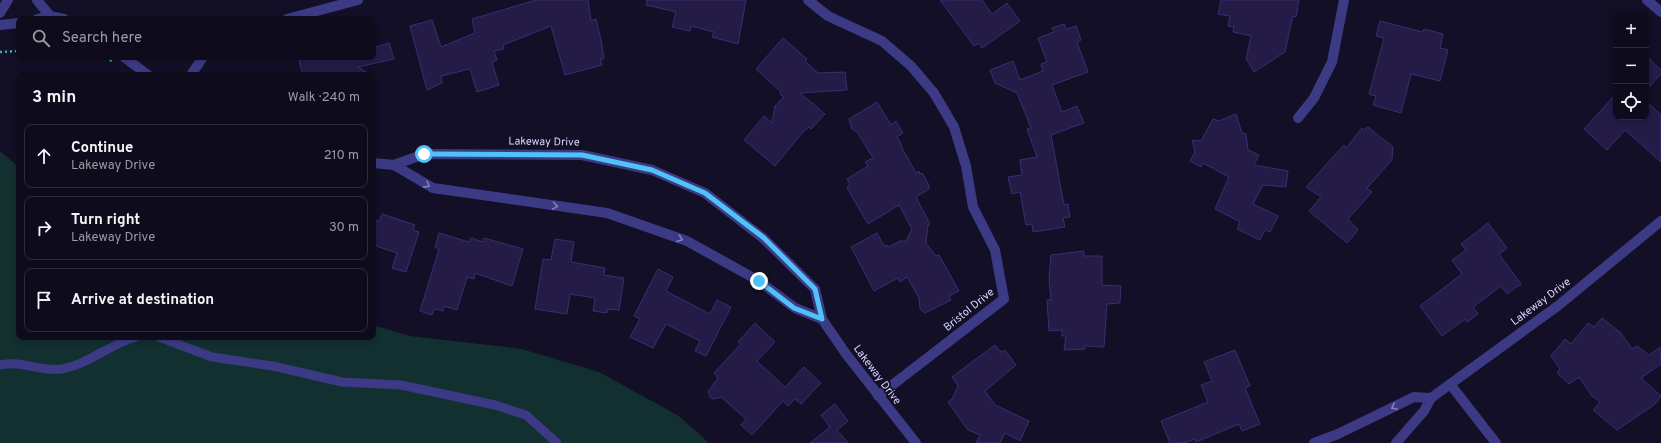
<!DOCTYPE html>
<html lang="en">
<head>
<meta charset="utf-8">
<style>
	body { margin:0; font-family:Overpass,sans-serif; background:#1c1929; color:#f1f3f6 }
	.controls { position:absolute; right:12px; top:12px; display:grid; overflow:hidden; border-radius:8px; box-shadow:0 2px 6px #0003 }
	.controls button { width:36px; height:36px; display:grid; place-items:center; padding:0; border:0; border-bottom:1px solid #2e2b3b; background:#0e0b1c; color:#f1f3f6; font:20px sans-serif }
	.stop { position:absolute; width:12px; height:12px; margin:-9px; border:3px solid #4fc3f7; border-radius:50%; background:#fff }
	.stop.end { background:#4fc3f7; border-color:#fff; box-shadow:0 1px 4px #0008 }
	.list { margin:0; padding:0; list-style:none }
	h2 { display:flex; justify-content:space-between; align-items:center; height:52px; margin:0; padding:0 16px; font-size:17px }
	h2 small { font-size:13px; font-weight:400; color:#9b9ba3 }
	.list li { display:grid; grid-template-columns:26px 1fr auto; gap:12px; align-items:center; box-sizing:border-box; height:64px; margin:0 8px 8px; padding:0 8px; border:1px solid #2e2b3b; border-radius:8px }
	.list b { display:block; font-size:15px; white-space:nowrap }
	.list p { margin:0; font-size:13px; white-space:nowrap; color:#9b9ba3 }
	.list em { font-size:13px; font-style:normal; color:#9b9ba3 }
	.icon { flex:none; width:22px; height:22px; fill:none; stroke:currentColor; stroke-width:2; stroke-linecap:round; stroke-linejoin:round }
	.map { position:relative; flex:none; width:1661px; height:443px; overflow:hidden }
	.search { position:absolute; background:#0e0b1c; box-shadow:0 2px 6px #0003; left:16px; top:16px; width:360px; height:44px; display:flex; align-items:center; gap:10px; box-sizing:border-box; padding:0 14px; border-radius:8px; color:#9b9ba3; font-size:15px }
	.panel { position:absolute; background:#0e0b1c; box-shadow:0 2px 6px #0003; left:16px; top:72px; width:360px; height:268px; border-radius:8px }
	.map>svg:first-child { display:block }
</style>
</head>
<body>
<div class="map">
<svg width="1661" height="443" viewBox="0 0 1661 443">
	<rect width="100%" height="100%" fill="#130f26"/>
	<path fill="#12302f" d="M 0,151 L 19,167 L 19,337 L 373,337 L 373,325 L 410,336 L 522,349 L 599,372 L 679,416 L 709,443 L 0,443 Z"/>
	<path fill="#241b47" stroke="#3b2d73" d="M 536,0 L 588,0 L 591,21 L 596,19 L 601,40 L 604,59 L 600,59 L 602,65 L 565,75 L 551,26 L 503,45 L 504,49 L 494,51 L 497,60 L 492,62 L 499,85 L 477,92 L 470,69 L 441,76 L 442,83 L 427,90 L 410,26 L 432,20 L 441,47 L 475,33 L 472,19 Z
		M 647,0 L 746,0 L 738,44 L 712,37 L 714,32 L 691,26 L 690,31 L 672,27 L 676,12 L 646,5 Z
		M 940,0 L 982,0 L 992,14 L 1007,3 L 1020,21 L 982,48 L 979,43 L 974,46 Z
		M 1221,0 L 1299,0 L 1296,17 L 1293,16 L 1285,52 L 1254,72 L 1246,59 L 1251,36 L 1233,32 L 1234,27 L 1228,26 L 1230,16 L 1218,14 Z
		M 1380,21 L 1423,32 L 1424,29 L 1443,34 L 1440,48 L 1448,50 L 1440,81 L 1411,74 L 1401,113 L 1373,105 L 1376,96 L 1369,94 L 1384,38 L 1376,36 Z
		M 1064,24 L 1066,29 L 1076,26 L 1081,40 L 1077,42 L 1088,72 L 1052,85 L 1062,112 L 1077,106 L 1084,123 L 1051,135 L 1064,205 L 1068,204 L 1070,217 L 1063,218 L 1065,227 L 1033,232 L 1032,224 L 1026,225 L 1020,192 L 1012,194 L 1008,177 L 1022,175 L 1020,160 L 1037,157 L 1027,129 L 1031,128 L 1017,93 L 995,83 L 990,70 L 1013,61 L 1020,80 L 1043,71 L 1041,64 L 1047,62 L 1038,38 L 1054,32 L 1052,28 Z
		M 783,38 L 807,59 L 805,61 L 818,73 L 845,72 L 847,90 L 800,93 L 825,114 L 811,129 L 809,127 L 802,133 L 775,166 L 744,140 L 764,116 L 772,123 L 775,106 L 784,97 L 780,94 L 781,92 L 756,69 Z
		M 389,43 L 394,59 L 358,67 L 371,75 L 303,75 L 299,61 L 310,57 L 373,57 L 373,48 Z
		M 1646,56 L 1661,70 L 1661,74 L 1646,90 Z
		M 1616,94 L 1616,117 L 1646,117 L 1646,101 L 1661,115 L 1661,162 L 1625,130 L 1607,150 L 1584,129 Z
		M 877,102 L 891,125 L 896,121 L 903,133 L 897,137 L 902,145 L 901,146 L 916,173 L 919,171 L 920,174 L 922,173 L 929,185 L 929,189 L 916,197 L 930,224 L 928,225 L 926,243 L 936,256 L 939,255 L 959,291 L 949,296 L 951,300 L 925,313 L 920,309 L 919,298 L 907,277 L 900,282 L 898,278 L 874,291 L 851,247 L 877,233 L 884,246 L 887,245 L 889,247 L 900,241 L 906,241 L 912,229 L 899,205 L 868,224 L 847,188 L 850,184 L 847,179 L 868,166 L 865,162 L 873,158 L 858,133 L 852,129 L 849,119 Z
		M 1236,114 L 1242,133 L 1246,134 L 1248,150 L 1259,155 L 1254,165 L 1288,171 L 1286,187 L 1263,185 L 1253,204 L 1278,216 L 1270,232 L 1265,230 L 1260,240 L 1237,229 L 1240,222 L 1215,209 L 1229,177 L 1203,163 L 1201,167 L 1190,161 L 1195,152 L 1192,140 L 1201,141 L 1213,119 L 1219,121 Z
		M 1368,127 L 1393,147 L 1392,160 L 1367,188 L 1372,192 L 1348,219 L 1358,230 L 1347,243 L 1309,211 L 1321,197 L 1306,187 L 1344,145 L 1346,148 L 1362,128 L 1364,130 Z
		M 382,214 L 415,225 L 413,230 L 419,232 L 406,272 L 392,268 L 397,253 L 373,245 L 373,219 L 379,221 Z
		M 1488,223 L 1507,248 L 1499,254 L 1521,284 L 1507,294 L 1501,286 L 1473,307 L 1478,314 L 1467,322 L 1465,319 L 1442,336 L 1420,306 L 1462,274 L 1452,260 L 1466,250 L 1461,244 Z
		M 439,233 L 469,242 L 471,238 L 483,242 L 484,238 L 523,249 L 512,286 L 475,273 L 474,279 L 467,277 L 457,310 L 444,306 L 443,311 L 434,309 L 432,315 L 420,311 L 439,249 L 435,247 Z
		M 555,239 L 574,242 L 571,262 L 605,268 L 604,275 L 624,278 L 619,310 L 608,309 L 607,313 L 593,311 L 595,298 L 570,294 L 567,314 L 535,309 L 543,259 L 551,260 Z
		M 1084,251 L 1084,256 L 1102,256 L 1102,285 L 1121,286 L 1120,303 L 1107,304 L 1104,347 L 1085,346 L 1085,349 L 1064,350 L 1066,336 L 1062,336 L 1062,330 L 1049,331 L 1047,300 L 1051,300 L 1049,279 L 1051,255 Z
		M 658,269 L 673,277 L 666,291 L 710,314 L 717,300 L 731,307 L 706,356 L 695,351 L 700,341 L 666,324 L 653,348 L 630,337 L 640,319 L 634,316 Z
		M 1602,318 L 1621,333 L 1632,349 L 1637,346 L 1649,355 L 1661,347 L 1661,364 L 1641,378 L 1661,396 L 1655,404 L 1617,430 L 1593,410 L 1600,402 L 1592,396 L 1579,377 L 1569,384 L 1557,373 L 1560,369 L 1551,356 L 1565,339 L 1571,344 L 1588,323 L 1594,327 Z
		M 755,323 L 775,342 L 757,361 L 785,387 L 804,367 L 821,383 L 801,404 L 795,399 L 788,406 L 783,401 L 752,435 L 741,425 L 746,419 L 721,397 L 714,399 L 711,398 L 708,392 L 718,378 L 714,373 L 741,344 L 738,342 Z
		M 995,345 L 1001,352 L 1005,350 L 1016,365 L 985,391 L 995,405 L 1029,421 L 1020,441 L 1005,433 L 1000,443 L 976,443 L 980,435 L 968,430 L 948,402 L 952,399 L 958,386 L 952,377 Z
		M 1235,350 L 1250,386 L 1245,388 L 1260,424 L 1242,431 L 1239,424 L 1196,442 L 1195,439 L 1184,443 L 1170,443 L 1161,421 L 1208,402 L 1201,385 L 1212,381 L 1204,362 Z
		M 835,404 L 848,421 L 837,430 L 848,443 L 810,443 L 830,427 L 821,415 Z"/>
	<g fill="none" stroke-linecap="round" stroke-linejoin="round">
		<path stroke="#2fb8b0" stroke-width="2.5" stroke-dasharray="2 3" stroke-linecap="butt" d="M 0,52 L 19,51
			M 106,57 L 113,62"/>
		<path stroke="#3d3a85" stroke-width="9" d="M 159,337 L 212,357 L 273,366 L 342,382 L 401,385 L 495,405 L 526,415 L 557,443
			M 0,365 C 21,360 41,372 62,369 C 89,364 110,344 136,337"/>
		<path stroke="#3d3a85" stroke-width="10" d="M 37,0 L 50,16
			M 808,0 L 828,16 L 882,41 L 911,66 L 934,93 L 954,127 L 966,166 L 973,207 L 995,250 L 1004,299 L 878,396
			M 1647,0 L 1661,12
			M 0,13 L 8,0
			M 37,19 L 50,16 L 64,19
			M 287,19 L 358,0
			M 0,25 L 19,23
			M 124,57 L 148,75
			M 191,75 L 203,57
			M 1298,118 L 1314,98 L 1332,62 L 1344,0
			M 373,163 L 394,165 L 433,188 L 607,213 L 687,241 L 759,281 L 795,308 L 822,319
			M 394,165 L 424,154 L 582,155 L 652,170 L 705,193 L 763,238 L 815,289 L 822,319 L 846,354 L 916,443
			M 1450,384 L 1496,443
			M 1314,443 L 1338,434 L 1414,397 L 1431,398
			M 1396,443 L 1424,411 L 1431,398 L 1559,305 L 1661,221"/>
	</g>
	<defs><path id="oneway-chevron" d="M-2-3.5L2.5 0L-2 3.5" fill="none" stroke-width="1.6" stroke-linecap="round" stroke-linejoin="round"/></defs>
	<g stroke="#837fbc">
		<use href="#oneway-chevron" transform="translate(427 185) rotate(29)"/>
		<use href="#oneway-chevron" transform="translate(555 206) rotate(8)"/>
		<use href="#oneway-chevron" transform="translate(680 239) rotate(20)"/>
		<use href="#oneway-chevron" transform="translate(1394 407) rotate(154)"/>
	</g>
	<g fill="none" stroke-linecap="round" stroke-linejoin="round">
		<path stroke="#4fc3f7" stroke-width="5" d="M 424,154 L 582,155 L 652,170 L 705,193 L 764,238 L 815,289 L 822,319 L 794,308 L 759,281"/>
	</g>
	<g text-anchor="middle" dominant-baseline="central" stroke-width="3.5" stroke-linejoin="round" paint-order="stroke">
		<g font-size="11" fill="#d9d4ff" stroke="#130f26">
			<text transform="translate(544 142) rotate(1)">Lakeway Drive</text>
			<text transform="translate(1541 302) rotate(-37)">Lakeway Drive</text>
			<text transform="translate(969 310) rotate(-39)">Bristol Drive</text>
			<text transform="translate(877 375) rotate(53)">Lakeway Drive</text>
		</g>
	</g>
</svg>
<div class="controls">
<button>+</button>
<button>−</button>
<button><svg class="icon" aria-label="locate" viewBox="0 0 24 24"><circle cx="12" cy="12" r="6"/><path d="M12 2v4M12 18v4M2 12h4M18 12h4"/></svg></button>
</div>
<div class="stop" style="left:424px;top:154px"></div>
<div class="stop end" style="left:759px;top:281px"></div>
<div class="search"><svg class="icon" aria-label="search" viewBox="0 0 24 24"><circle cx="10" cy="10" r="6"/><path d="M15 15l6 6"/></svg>Search here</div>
<section class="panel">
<h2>3 min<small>Walk · 240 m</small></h2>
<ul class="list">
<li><svg class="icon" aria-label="ahead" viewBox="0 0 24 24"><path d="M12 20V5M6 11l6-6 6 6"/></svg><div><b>Continue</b><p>Lakeway Drive</p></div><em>210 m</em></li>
<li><svg class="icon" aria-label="right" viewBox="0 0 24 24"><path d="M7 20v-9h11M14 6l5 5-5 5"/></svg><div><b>Turn right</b><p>Lakeway Drive</p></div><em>30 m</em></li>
<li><svg class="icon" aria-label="arrive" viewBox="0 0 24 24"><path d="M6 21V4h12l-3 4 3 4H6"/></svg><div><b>Arrive at destination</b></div></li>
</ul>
</section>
</div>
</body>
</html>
